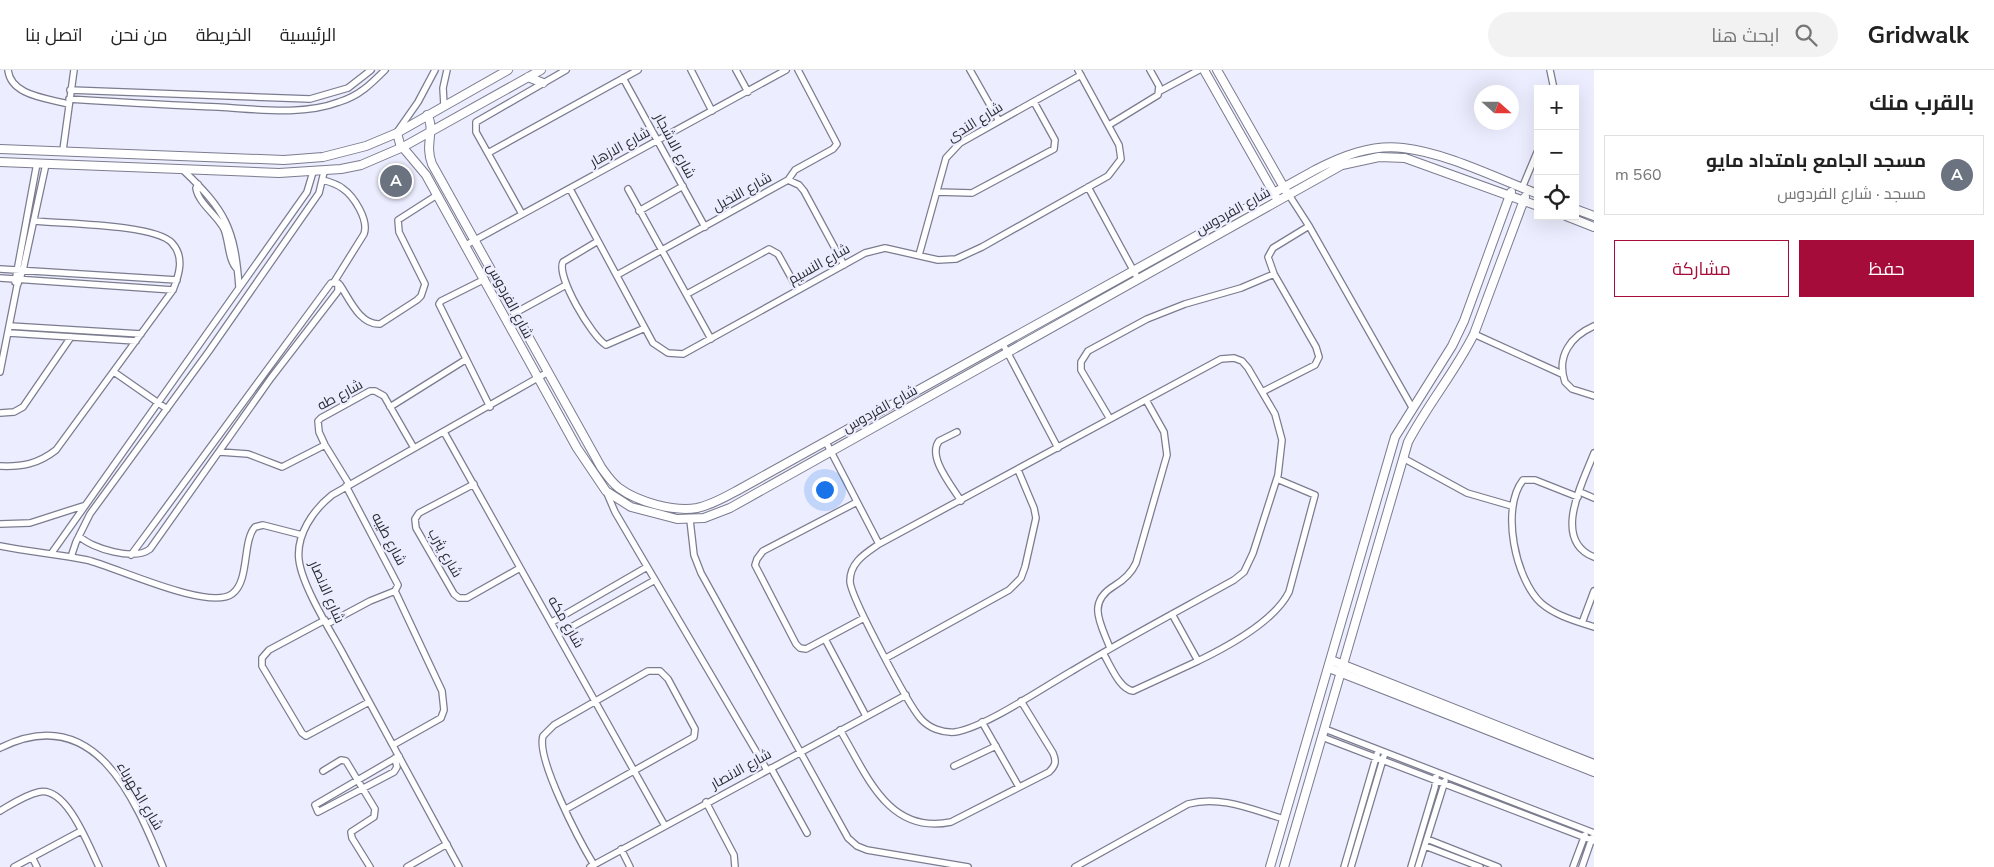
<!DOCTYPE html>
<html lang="ar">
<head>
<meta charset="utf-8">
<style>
	body { margin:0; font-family:"Nunito Sans",Cairo,sans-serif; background:#f2f2f2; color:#222; direction:rtl }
	.controls { position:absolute; right:15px; top:15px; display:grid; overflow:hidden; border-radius:0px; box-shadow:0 5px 20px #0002 }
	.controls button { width:45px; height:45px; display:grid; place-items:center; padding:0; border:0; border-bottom:1px solid #e0e0e0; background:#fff; color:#222; font:25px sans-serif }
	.compass { position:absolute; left:1474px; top:15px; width:45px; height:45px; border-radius:50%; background:#fff; box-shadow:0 5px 20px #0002; rotate:111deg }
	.you { position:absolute; left:824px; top:419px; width:18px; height:18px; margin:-12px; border:4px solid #fff; border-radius:50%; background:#1a73e8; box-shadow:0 0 0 8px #1a73e833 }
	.badge { display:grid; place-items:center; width:32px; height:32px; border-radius:50%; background:#a60c39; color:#fff; font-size:16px; font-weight:700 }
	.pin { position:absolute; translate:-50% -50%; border:2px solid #fff; box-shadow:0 1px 5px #0006 }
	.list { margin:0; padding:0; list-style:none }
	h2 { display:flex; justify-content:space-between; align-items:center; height:65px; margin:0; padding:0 20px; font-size:21px }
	h2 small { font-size:16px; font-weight:400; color:#767676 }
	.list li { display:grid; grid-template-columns:32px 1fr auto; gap:15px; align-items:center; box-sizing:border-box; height:80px; margin:0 10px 10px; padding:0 10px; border:1px solid #e0e0e0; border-radius:0px }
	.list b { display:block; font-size:19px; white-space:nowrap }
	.list p { margin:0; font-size:16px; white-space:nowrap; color:#767676 }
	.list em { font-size:16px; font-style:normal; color:#767676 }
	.actions { display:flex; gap:10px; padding:15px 20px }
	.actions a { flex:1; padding:11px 0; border:1px solid #a60c39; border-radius:0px; text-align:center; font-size:18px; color:#a60c39 }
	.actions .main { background:#a60c39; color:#fff }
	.icon { flex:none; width:28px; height:28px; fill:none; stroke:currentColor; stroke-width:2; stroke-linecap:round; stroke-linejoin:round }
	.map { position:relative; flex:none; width:1594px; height:797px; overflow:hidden; direction:ltr }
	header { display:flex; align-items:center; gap:30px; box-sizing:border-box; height:70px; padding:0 25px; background:#fff; border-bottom:1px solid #e0e0e0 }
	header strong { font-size:24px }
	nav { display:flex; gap:28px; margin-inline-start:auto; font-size:18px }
	.search { width:350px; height:45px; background:#f2f2f2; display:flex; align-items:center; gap:12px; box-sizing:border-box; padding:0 18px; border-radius:28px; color:#767676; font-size:19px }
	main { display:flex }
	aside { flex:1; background:#fff }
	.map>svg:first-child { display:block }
</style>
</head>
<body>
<header>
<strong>Gridwalk</strong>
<div class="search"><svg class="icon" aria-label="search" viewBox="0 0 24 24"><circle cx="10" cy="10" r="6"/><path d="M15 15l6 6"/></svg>ابحث هنا</div>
<nav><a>الرئيسية</a><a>الخريطة</a><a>من نحن</a><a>اتصل بنا</a></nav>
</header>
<main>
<aside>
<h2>بالقرب منك<small></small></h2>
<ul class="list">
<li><span class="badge" style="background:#6b7280">A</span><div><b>مسجد الجامع بامتداد مايو</b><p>مسجد · شارع الفردوس</p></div><em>560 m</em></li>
</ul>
<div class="actions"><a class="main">حفظ</a><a>مشاركة</a></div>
</aside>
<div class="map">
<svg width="1594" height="797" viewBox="0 0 1594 797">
	<rect width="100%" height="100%" fill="#ecedfe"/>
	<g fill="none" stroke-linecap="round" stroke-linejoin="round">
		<defs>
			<path id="street" d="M 8,0 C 11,26 47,28 68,34
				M 691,0 L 712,41
				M 736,0 L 748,22
				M 970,0 L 999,51
				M 1550,0 L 1554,19
				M 623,8 L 705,157
				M 70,20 L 310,29 L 348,18 L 371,0
				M 1160,21 L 1199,0
				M 69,29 C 118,32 168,35 218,37 C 256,39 302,46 339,32 C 359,26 371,14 385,0
				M 444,35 L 443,18 L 447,0
				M 1109,55 L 1158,25 L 1159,16 L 1150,0
				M 397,62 L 418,32 L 435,0
				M 63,80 L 74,0
				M 488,83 L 638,0
				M 183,100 C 225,140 235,158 239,217
				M 323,110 C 330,112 337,114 342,118 C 354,126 369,150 364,164 L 334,212
				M 788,110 L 795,100 L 833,79 L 837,74 L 798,0
				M 198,114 L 196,118 C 198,133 217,145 224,159 C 229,171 228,190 237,199
				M 1088,117 L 1138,209
				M 1522,118 L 1538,80
				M 570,119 L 653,273 L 668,283 L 683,284 L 865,183 L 885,178 L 938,190 L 956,189 L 982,177 L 1108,106 L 1121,89 L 1119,75 L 1078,0
				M 628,119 L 711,269
				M 937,122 L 972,123 L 1054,79 L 1055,70 L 1034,32
				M 1289,125 L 1309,156 L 1413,339
				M 639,141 L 683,116
				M 522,144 L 476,62 L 476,52 L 566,0
				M 598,171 L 563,192 C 556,206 592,267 606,275 L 645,258
				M 466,175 L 786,0
				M 919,185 L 946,88 L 960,73 L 1081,5
				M 0,199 L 177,210
				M 617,205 L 788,110 L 799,115 L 804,121 L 844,195
				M 0,208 L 173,220
				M 485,209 L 441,231 L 439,234 L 490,337
				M 15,212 L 37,93
				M 340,215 C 350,230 360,255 380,254 L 417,230 L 421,226 L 425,214 L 399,162 L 398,150 L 437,125
				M 687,224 L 769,179 L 778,184 L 798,220
				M 515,243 L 566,215
				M 10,256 L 141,264
				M 1594,256 C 1571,266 1556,286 1565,312 L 1572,319 L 1594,326
				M 9,263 L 136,271
				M 1474,264 L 1562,304
				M 1003,274 L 1058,378
				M 1234,288 L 1242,291 L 1248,298 L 1275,344 L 1282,370 L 1278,405 L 1253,483 L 1244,502 L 1234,510 C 1180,540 1125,569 1072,601 C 1044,617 984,658 955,662 C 942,663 929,658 921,649 C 909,636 850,526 850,511 C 850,492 866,483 879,474 L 1221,289 Z
				M 0,302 L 17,216 L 23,200 L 46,94
				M 114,302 L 167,339
				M 1262,322 L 1315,295 L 1319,287 L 1316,277 L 1274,204 L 1268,187 L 1273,178 L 1309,156
				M 390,337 L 465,290
				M 0,343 L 14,342 L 23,337 L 71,267
				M 1110,349 L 1081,300 L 1081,292 L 1088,281 L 1147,249 L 1185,234 L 1241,218 L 1274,204
				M 444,362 L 665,756
				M 957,362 L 939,371 C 927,387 952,416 961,431
				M 826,372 L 879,474
				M 220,382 L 248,384 L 282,397 L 325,375
				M 1594,383 C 1583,412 1551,470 1594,487
				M 1403,388 L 1467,423 L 1512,436
				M 0,396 C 22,397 38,394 56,380 L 173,220 C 179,205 185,187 172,173 C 155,154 62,154 34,151
				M 349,414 L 325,375 L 319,362 L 318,351 L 321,348 L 370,321 L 375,321 L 384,326 L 414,378
				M 474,414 L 419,443 L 415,449 L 416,458 L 454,524 L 459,528 L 467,528 L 520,498
				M 606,421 L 615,442 L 767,700
				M 1580,422 L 1594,428
				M 1578,427 L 1535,410 L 1523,410 C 1500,439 1516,510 1541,533 C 1556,546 1576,551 1594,557
				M 857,432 L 763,481 L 757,489 L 755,495 L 796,574 L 800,578 L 806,579 L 864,548
				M 690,450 L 694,485 L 701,503 L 848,768 L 857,776 L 867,780 L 968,797
				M 0,454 L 30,453 L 83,436
				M 79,466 C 92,479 135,491 150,479 L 271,308 L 338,221 L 338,213 L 331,213 L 131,485
				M 0,476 C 29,482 58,484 87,490 C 116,497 208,541 232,524 C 250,511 242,471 255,457 L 263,455 L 302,465
				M 51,484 L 307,122 L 313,102
				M 71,487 L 76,472 L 90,444 L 209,281 L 319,123 L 324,102
				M 1172,544 L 1198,591 C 1227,577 1274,552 1289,522 L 1315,425 L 1277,409
				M 325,550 L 269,580 L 262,588 L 262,596 L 302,663 L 306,666 L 369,632
				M 552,552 L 647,497
				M 1582,553 L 1594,521
				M 327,554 L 370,531 L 395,521 L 398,515 L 346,416
				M 559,564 L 655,510
				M 825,569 L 866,646
				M 1110,578 C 1101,554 1086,533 1114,516 C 1124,510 1131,504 1136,493 L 1167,385 L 1164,362 L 1146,330
				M 1103,583 C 1110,594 1119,619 1133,621 L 1198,591
				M 886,588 L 1009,520 L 1021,508 L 1025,497 L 1036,448 L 1034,438 L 1018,400
				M 982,652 L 1019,717
				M 1325,659 L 1594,763
				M 840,660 C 867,705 888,765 951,752 L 1049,702 C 1055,696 1057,692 1053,683 L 1021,631
				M 1322,667 L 1594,771
				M 393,675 L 441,648 L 444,640 L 442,621 L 395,521
				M 0,678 C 94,631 134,726 163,797
				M 395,688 L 397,697 L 394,702 L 318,742 L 315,735 L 399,686
				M 954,696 L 996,676
				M 771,698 L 807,763
				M 323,701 L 341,690 L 346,691 L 375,739 L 374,747 L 351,762 L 352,768 L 370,797
				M 706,732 L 734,785 L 735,797
				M 566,739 L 694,667 L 695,659 L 668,609 L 660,601 L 648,601 L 554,655 L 543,666 C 536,689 580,772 594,795
				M 0,741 C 12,734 25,725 39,722 C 67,716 89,777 99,797
				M 1427,769 L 1498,797
				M 1425,776 L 1480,797
				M 621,779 L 630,797
				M 32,787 L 37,797
				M 14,797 L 81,761
				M 407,797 L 447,774
				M 459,797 C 420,724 380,652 341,580 C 328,557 302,515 299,490 C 296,465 313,440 332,425 L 548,302
				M 590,797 L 906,625
				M 1075,797 L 1188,734 C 1221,725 1253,740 1284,749
				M 1344,797 L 1377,684
				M 1351,797 L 1384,686
				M 1411,797 L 1435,717 L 1436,706
				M 1418,797 L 1445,711
				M 1573,797 L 1585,765
				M 1582,797 L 1592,768"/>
			<path id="secondary" d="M 1204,0 L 1276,127
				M 1217,0 L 1286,121
				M 528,7 L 543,13
				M 427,45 C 436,59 424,74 432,94 L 601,397 C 606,404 611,412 619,418 C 638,432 674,442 697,438 C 712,435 727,426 740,419 L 1315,100 C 1342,86 1372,74 1403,78 C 1447,83 1496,108 1538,124
				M 397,63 L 400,74 L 426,105 L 577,378 L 606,421 L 631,437 L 677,449 L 704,448 L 730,438 L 1342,95 L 1379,87 L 1405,88 L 1538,136
				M 0,79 L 284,90 L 323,87 L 366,76 L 397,63 L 508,0
				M 0,92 L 279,103 L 341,99 L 361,95 L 403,77 L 541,0
				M 1575,139 L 1594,146
				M 1566,146 L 1594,157
				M 1331,590 L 1594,694
				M 1329,598 L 1594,702
				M 1270,797 L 1395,367 L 1452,276 L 1464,251 L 1511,122
				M 1284,797 L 1408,372 C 1428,334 1455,302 1474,264 L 1525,127"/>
		</defs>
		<use href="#street" stroke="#7b7c8f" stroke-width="8"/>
		<use href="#secondary" stroke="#7b7c8f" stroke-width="10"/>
		<use href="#street" stroke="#fff" stroke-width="5.5"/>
		<use href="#secondary" stroke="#fff" stroke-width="8"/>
	</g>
	<g text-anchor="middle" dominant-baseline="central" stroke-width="4.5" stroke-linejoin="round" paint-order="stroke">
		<g font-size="14" fill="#2c2c34" stroke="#ecedfe">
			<text transform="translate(975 52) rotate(-32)">شارع الندى</text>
			<text transform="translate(675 76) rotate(62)">شارع الاشجار</text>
			<text transform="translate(620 77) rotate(-29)">شارع الازهار</text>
			<text transform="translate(742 122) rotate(-29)">شارع النخيل</text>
			<text transform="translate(1233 141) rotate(-29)">شارع الفردوس</text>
			<text transform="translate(819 194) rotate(-29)">شارع النسيم</text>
			<text transform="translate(510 231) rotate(62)">شارع الفردوس</text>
			<text transform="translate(340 325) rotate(-28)">شارع طه</text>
			<text transform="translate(880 339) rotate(-29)">شارع الفردوس</text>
			<text transform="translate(389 469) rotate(62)">شارع طيبه</text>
			<text transform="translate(445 483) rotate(60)">شارع يثرب</text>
			<text transform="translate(327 522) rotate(66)">شارع الانصار</text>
			<text transform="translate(566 552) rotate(60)">شارع مكه</text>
			<text transform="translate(741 699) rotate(-29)">شارع الانصار</text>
			<text transform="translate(140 726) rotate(59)">شارع الكهرباء</text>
		</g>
	</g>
</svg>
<div class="controls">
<button>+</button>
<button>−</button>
<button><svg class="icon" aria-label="locate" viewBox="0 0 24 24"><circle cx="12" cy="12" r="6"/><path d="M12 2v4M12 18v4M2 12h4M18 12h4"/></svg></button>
</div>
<svg class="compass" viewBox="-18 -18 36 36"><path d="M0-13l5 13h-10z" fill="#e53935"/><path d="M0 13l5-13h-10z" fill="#767676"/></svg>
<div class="you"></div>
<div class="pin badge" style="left:396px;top:111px;background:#6b7280">A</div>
</div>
</main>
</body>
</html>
